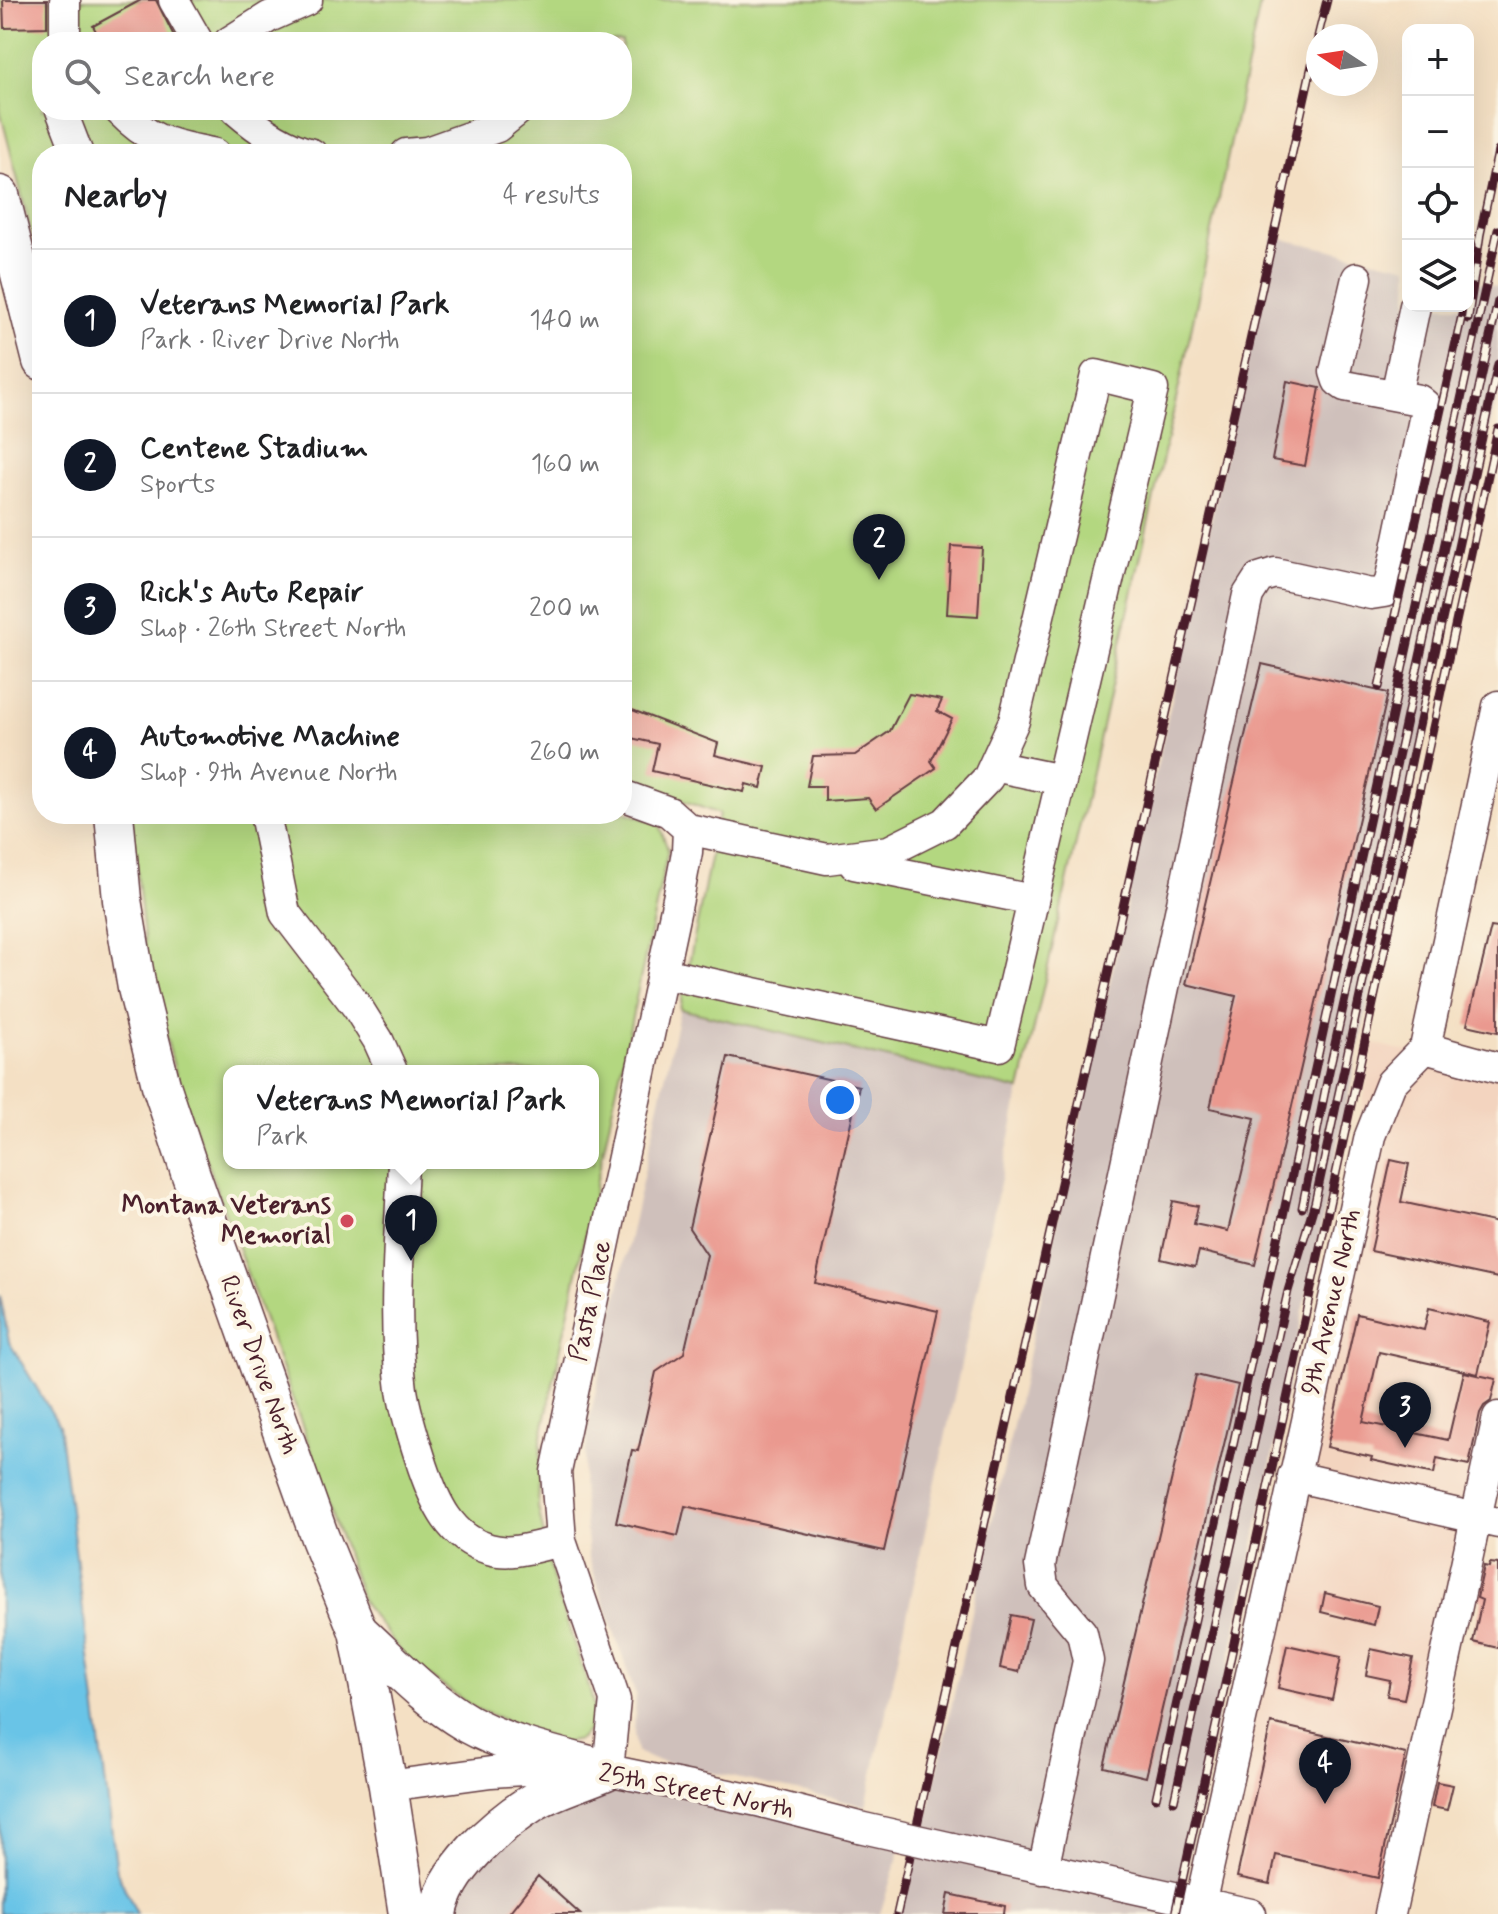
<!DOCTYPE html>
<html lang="en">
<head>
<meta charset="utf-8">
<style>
	body { margin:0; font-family:Mynerve,sans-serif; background:#f6f6f6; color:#202124 }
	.controls { position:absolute; right:24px; top:24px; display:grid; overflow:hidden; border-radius:16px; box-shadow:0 8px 32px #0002 }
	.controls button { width:72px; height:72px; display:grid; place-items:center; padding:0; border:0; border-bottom:2px solid #e0e0e0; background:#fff; color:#202124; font:40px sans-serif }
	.compass { position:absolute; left:1306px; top:24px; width:72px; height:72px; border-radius:50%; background:#fff; box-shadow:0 8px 32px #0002; rotate:282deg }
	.you { position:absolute; left:840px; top:1100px; width:28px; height:28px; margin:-20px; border:6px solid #fff; border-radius:50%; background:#1a73e8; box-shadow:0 0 0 12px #1a73e833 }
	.badge { display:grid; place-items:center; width:52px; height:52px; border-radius:50%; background:#111827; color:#fff; font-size:26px; font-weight:700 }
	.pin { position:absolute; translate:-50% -66px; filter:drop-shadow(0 2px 4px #0008) }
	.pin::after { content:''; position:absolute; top:42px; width:28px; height:24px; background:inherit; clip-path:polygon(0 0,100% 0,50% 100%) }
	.popup { position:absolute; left:223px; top:1065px; width:376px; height:104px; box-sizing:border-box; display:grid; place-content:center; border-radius:16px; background:#fff; filter:drop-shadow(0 2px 6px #0005); font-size:26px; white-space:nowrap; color:#757577 }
	.popup b { font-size:30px; color:#202124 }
	.popup::after { content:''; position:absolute; left:50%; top:100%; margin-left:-16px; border:16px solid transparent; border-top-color:#fff }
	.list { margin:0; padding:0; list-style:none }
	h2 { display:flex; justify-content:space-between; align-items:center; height:104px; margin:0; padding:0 32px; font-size:34px }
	h2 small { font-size:26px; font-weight:400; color:#757577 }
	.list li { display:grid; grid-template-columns:52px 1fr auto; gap:24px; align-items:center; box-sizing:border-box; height:144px; padding:0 32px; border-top:2px solid #e0e0e0 }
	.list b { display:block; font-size:30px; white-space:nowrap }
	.list p { margin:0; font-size:26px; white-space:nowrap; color:#757577 }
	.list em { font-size:26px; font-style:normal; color:#757577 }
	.icon { flex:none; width:44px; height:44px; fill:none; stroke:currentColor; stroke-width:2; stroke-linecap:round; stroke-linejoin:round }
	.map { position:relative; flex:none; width:1498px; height:1914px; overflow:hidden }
	.search { position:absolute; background:#fff; box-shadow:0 8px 32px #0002; left:32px; top:32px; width:600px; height:88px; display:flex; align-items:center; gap:20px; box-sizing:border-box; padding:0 28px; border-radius:32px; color:#757577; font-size:30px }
	.panel { position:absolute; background:#fff; box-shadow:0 8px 32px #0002; left:32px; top:144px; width:600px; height:680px; border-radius:32px }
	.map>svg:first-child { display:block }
</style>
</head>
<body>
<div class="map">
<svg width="1498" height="1914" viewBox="0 0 1498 1914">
	<rect width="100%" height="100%" fill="#fcf5e5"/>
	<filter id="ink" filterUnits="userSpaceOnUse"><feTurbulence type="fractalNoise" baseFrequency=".0125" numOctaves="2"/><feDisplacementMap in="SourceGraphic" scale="16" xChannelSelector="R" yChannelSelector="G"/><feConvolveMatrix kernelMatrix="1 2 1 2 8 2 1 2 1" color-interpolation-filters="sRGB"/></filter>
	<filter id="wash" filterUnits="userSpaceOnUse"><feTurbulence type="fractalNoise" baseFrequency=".006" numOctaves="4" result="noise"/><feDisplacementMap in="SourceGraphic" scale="32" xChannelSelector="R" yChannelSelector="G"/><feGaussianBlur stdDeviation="1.8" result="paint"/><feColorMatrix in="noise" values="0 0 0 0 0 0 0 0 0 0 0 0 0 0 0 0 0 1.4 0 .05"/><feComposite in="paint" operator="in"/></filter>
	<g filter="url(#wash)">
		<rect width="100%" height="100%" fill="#f4e0c4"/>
		<path fill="#f3d4bf" d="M 1374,1044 L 1498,1071 L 1498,1417 L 1390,1914 L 1251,1914 L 1200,1904 L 1293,1476 Z"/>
		<path fill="#cfc0bb" d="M 1273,237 L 1408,267 L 1408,306 L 1468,306 L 1468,280 L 1498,287 L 1498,390 L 1179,1898 L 1251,1914 L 897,1914 L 922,1841 Z
			M 680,1009 L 1020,1090 L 866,1806 L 654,1760 L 637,1752 L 634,1734 L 636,1696 L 588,1556 L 582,1483 L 590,1418 Z
			M 608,1770 L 904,1837 L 880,1914 L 438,1914 L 459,1869 Z"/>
		<path fill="#b3d780" stroke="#7e7b56" stroke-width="2" fill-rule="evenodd" d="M 0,0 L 1261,0 L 1180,382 L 1020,1090 L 680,1009 L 719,814 L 622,778 L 622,154 L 42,154 L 42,275 L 0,110 ZM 42,42 L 622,42 L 622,110 L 42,110 Z
			M 622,811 L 659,824 L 668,850 L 541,1440 L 538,1507 L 554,1584 L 590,1690 L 594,1709 L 590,1728 L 579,1740 L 564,1743 L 476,1709 L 408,1661 L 363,1603 L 315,1461 L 178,1082 L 147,964 L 131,814 L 622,814 ZM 229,1071 L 593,1071 L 593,1163 L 229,1163 Z"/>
		<path fill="#69c4e7" stroke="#5a7289" stroke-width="2" d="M 0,1295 L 9,1342 L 59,1425 L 117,1872 L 137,1914 L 0,1914 Z"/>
		<g id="blocks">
			<path fill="#ea998f" d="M 3,0 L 47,0 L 47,27 L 4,28 Z
				M 141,0 L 156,0 L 177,42 L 102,42 L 93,26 Z
				M 1287,381 L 1320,388 L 1305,466 L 1272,460 Z
				M 951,546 L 982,548 L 978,616 L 947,614 Z
				M 1262,664 L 1388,693 L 1255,1265 L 1199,1251 L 1195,1267 L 1161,1259 L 1173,1201 L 1198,1206 L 1194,1224 L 1228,1231 L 1255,1118 L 1210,1108 L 1236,996 L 1186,984 Z
				M 909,694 L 942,700 L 937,711 L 952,719 L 931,761 L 936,768 L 876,809 L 868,798 L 825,801 L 825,786 L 807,786 L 813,756 L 855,755 L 890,731 Z
				M 622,706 L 718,743 L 715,755 L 766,767 L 761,788 L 746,784 L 744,792 L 652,771 L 658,744 L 622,736 Z
				M 1491,927 L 1498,928 L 1498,1032 L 1467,1025 Z
				M 728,1057 L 859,1086 L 815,1283 L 938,1311 L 884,1551 L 685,1506 L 678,1536 L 616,1522 L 632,1450 L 638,1451 L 656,1372 L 684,1353 L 707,1255 L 689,1228 Z
				M 1391,1160 L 1409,1164 L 1401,1202 L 1498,1223 L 1498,1278 L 1371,1251 Z
				M 1429,1308 L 1490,1322 L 1478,1374 L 1379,1352 L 1363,1422 L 1448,1440 L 1464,1372 L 1496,1379 L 1491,1401 L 1484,1406 L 1480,1413 L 1469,1465 L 1437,1458 L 1434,1474 L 1371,1460 L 1372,1457 L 1327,1447 L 1357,1314 L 1424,1330 Z
				M 1196,1375 L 1238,1385 L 1146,1777 L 1104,1767 Z
				M 1490,1563 L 1498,1564 L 1498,1648 L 1473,1642 L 1482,1600 L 1477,1598 L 1484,1566 L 1489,1567 Z
				M 1325,1593 L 1378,1606 L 1374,1625 L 1321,1612 Z
				M 1011,1615 L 1031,1619 L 1019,1672 L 1000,1668 Z
				M 1287,1645 L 1341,1657 L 1332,1700 L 1278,1688 Z
				M 1371,1649 L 1413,1658 L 1404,1699 L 1387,1696 L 1390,1680 L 1366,1675 Z
				M 1271,1723 L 1406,1754 L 1378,1878 L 1276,1855 L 1270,1884 L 1237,1877 Z
				M 1437,1782 L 1453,1785 L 1447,1810 L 1432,1807 Z
				M 538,1876 L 580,1914 L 508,1914 Z
				M 949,1894 L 1005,1906 L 1004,1914 L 945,1914 Z"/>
		</g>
	</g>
	<g filter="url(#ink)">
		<use href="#blocks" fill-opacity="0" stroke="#643c42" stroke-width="2"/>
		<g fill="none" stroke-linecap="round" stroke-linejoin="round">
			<defs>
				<path id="minor" d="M 65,0 L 65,42
					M 174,0 L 198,42
					M 229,42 L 269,17 L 307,0
					M 61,110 L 78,154
					M 119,110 C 152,144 171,144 215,154
					M 236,110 C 258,129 283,147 312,154
					M 406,154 L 427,152 L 497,127 L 518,110
					M 1396,395 L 1415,306
					M 994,766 L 1061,780
					M 622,795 L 669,812 L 688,829 L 827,859 L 889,851 L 945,823 L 988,778 L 1014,721 L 1096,375 L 1153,389 L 999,1046 L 662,973
					M 265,814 L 285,913 L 358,1008 L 378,1040 L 392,1071
					M 854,864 L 1033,900
					M 1425,1048 L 1498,1068
					M 403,1163 C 400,1238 392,1315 402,1390 C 406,1416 415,1442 423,1467 C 435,1502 450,1538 489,1549 C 512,1556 538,1546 561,1541
					M 1293,1476 L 1498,1523
					M 608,1770 L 615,1700 L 561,1541 L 556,1472 L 679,894 L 687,852 L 688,829
					M 388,1786 L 491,1772 L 541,1769 L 608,1770 L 758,1801 L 859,1827
					M 952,1848 L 1251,1914
					M 1043,1869 L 1088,1661 L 1082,1633 L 1043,1586 L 1040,1565 L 1248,595 L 1259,578 L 1275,573 L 1371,594 L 1384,592 L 1390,582 L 1425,414 L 1425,405 L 1419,400 L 1345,386 L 1338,381 L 1335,372 L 1357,278
					M 1198,1914 L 1370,1136 L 1391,1083 L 1425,1048 L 1498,706
					M 1390,1914 L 1498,1417"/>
				<path id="major" d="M 0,195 L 42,361
					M 114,814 L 122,900 L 137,988 L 161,1085 L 191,1175 L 320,1538 L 358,1631 L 388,1786 L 408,1914
					M 358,1631 C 392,1662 426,1699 467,1723 C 510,1747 561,1757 608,1770
					M 438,1914 C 445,1870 497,1825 533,1802 C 555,1788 584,1781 608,1770"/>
			</defs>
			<use href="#minor" stroke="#643c42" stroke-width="33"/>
			<use href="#major" stroke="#643c42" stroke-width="41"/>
			<use href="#minor" stroke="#fff" stroke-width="30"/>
			<use href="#major" stroke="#fff" stroke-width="38"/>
			<defs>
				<path id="rail" d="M 1318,36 L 1327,0
					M 1478,245 L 1498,151
					M 1468,319 L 1480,236
					M 1379,687 L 1464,306
					M 1302,1208 L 1328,1076 L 1498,301
					M 1156,1798 L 1498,230
					M 1174,1801 L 1288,1291 L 1315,1202 L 1498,364
					M 897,1914 L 1318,38
					M 1175,1914 L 1498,429"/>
			</defs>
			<use href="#rail" stroke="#4a1f2b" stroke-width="9"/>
			<use href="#rail" stroke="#fcf5e5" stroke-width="6" stroke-dasharray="18" stroke-linecap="butt"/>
			<defs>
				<path id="minor-bridge" d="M 859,1827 L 952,1848"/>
			</defs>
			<use href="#minor-bridge" stroke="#643c42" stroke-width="33" stroke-linecap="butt"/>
			<use href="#minor-bridge" stroke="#fff" stroke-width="30"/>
		</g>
	</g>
	<circle fill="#d1495b" stroke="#fcf5e5" stroke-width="3" cx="347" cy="1221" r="8"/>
	<g text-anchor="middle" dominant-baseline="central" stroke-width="8" stroke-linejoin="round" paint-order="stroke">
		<g font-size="26" font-weight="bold" fill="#4a1f2b" stroke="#fcf5e5" text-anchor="end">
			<text x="331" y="1206">Montana Veterans<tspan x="331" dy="30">Memorial</tspan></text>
		</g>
		<g font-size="26" fill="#4a1f2b" stroke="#fcf5e5">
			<text transform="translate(591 1301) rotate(-78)">Pasta Place</text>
			<text transform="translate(1332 1302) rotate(-77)">9th Avenue North</text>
			<text transform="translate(259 1365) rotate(70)">River Drive North</text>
			<text transform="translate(696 1792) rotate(11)">25th Street North</text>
		</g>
	</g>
</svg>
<div class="controls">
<button>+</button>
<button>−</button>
<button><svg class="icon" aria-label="locate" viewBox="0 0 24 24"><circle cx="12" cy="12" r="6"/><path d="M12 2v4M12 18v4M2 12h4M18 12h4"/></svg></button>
<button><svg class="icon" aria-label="layers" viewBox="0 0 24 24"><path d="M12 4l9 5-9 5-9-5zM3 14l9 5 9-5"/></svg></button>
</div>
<svg class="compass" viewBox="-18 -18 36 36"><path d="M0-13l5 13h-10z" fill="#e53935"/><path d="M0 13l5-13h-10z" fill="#757577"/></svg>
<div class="you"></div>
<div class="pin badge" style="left:411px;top:1261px">1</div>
<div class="popup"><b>Veterans Memorial Park</b>Park</div>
<div class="pin badge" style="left:879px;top:580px">2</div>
<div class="pin badge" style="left:1405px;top:1448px">3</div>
<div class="pin badge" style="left:1325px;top:1804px">4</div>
<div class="search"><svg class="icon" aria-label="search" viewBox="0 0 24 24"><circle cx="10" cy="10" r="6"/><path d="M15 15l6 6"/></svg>Search here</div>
<section class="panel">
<h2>Nearby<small>4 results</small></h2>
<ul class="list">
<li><span class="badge">1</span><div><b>Veterans Memorial Park</b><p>Park · River Drive North</p></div><em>140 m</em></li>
<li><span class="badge">2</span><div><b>Centene Stadium</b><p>Sports</p></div><em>160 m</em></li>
<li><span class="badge">3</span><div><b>Rick's Auto Repair</b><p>Shop · 26th Street North</p></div><em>200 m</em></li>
<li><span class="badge">4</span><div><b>Automotive Machine</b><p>Shop · 9th Avenue North</p></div><em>260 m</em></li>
</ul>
</section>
</div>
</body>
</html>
